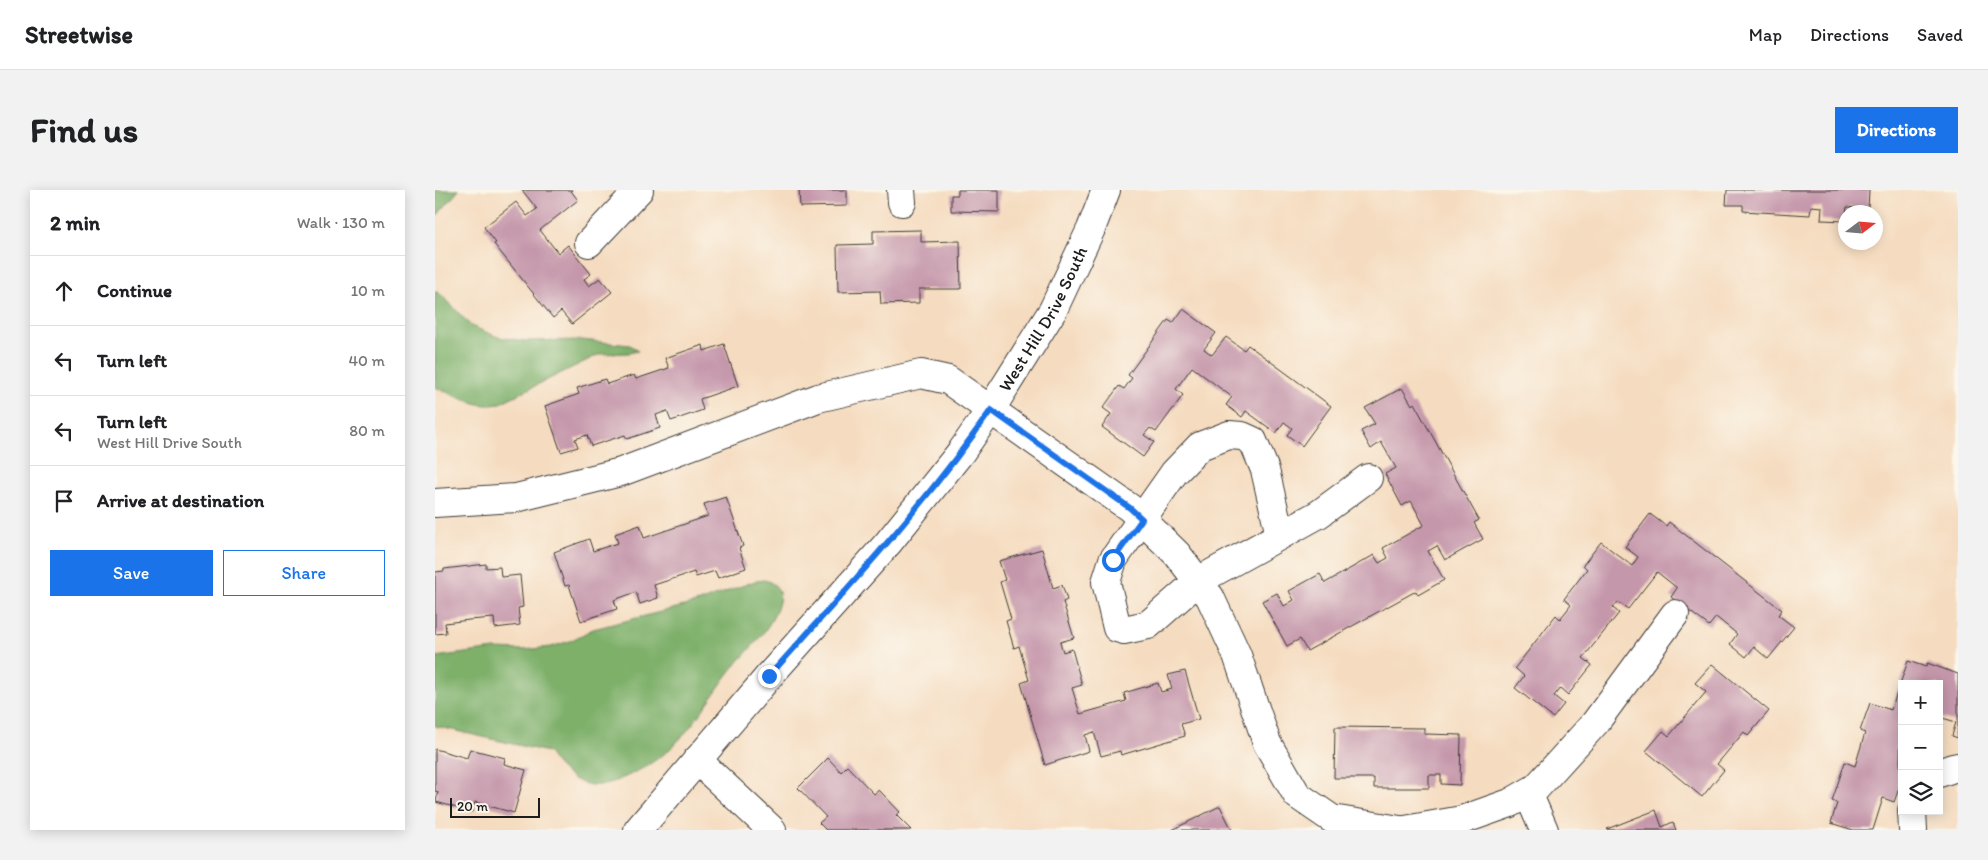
<!DOCTYPE html>
<html lang="en">
<head>
<meta charset="utf-8">
<style>
	body { margin:0; font-family:Itim,sans-serif; background:#f2f2f2; color:#202124 }
	.controls { position:absolute; right:15px; bottom:15px; display:grid; overflow:hidden; border-radius:0px; box-shadow:0 2px 12px #0003 }
	.controls button { width:45px; height:45px; display:grid; place-items:center; padding:0; border:0; border-bottom:1px solid #e0e0e0; background:#fff; color:#202124; font:25px sans-serif }
	.compass { position:absolute; left:1403px; top:15px; width:45px; height:45px; border-radius:50%; background:#fff; box-shadow:0 2px 12px #0003; rotate:74deg }
	.scale { position:absolute; left:15px; bottom:12px; width:90px; box-sizing:border-box; padding-left:5px; border:2px solid #1c1c1c; border-top:0; font-size:14px; line-height:18px; white-space:nowrap; color:#1c1c1c; -webkit-text-stroke:4px #fbf7ec; paint-order:stroke }
	.stop { position:absolute; width:15px; height:15px; margin:-11px; border:4px solid #1a73e8; border-radius:50%; background:#fff }
	.stop.end { background:#1a73e8; border-color:#fff; box-shadow:0 1px 5px #0008 }
	.list { margin:0; padding:0; list-style:none }
	h2 { display:flex; justify-content:space-between; align-items:center; height:65px; margin:0; padding:0 20px; font-size:21px }
	h2 small { font-size:16px; font-weight:400; color:#757577 }
	.list li { display:grid; grid-template-columns:32px 1fr auto; gap:15px; align-items:center; box-sizing:border-box; height:70px; padding:0 20px; border-top:1px solid #e0e0e0 }
	.list b { display:block; font-size:19px; white-space:nowrap }
	.list p { margin:0; font-size:16px; white-space:nowrap; color:#757577 }
	.list em { font-size:16px; font-style:normal; color:#757577 }
	.actions { display:flex; gap:10px; padding:15px 20px }
	.actions a { flex:1; padding:11px 0; border:1px solid #1a73e8; border-radius:0px; text-align:center; font-size:18px; color:#1a73e8 }
	.actions .main { background:#1a73e8; color:#fff }
	.icon { flex:none; width:28px; height:28px; fill:none; stroke:currentColor; stroke-width:2; stroke-linecap:round; stroke-linejoin:round }
	.map { position:relative; flex:none; width:1523px; height:640px; overflow:hidden; border-radius:0px }
	header { display:flex; align-items:center; gap:30px; box-sizing:border-box; height:70px; padding:0 25px; background:#fff; border-bottom:1px solid #e0e0e0 }
	header strong { font-size:24px }
	nav { display:flex; gap:28px; margin-inline-start:auto; font-size:18px }
	.intro { display:flex; align-items:center; justify-content:space-between; box-sizing:border-box; height:120px; padding:0 30px }
	h1 { margin:0; font-size:35px }
	.button { padding:12px 22px; border-radius:0px; background:#1a73e8; color:#fff; font-size:18px; font-weight:700 }
	main { display:flex; gap:30px; padding:0 30px }
	aside { flex:1; background:#fff; border-radius:0px; box-shadow:0 2px 12px #0003 }
	.map>svg:first-child { display:block }
</style>
</head>
<body>
<header>
<strong>Streetwise</strong>
<nav><a>Map</a><a>Directions</a><a>Saved</a></nav>
</header>
<div class="intro"><h1>Find us</h1><a class="button">Directions</a></div>
<main>
<aside>
<h2>2 min<small>Walk · 130 m</small></h2>
<ul class="list">
<li><svg class="icon" aria-label="ahead" viewBox="0 0 24 24"><path d="M12 20V5M6 11l6-6 6 6"/></svg><div><b>Continue</b></div><em>10 m</em></li>
<li><svg class="icon" aria-label="left" viewBox="0 0 24 24"><path d="M17 20v-9H6M10 6l-5 5 5 5"/></svg><div><b>Turn left</b></div><em>40 m</em></li>
<li><svg class="icon" aria-label="left" viewBox="0 0 24 24"><path d="M17 20v-9H6M10 6l-5 5 5 5"/></svg><div><b>Turn left</b><p>West Hill Drive South</p></div><em>80 m</em></li>
<li><svg class="icon" aria-label="arrive" viewBox="0 0 24 24"><path d="M6 21V4h12l-3 4 3 4H6"/></svg><div><b>Arrive at destination</b></div></li>
</ul>
<div class="actions"><a class="main">Save</a><a>Share</a></div>
</aside>
<div class="map">
<svg width="1523" height="640" viewBox="0 0 1523 640">
	<rect width="100%" height="100%" fill="#fbf7ec"/>
	<filter id="ink" filterUnits="userSpaceOnUse"><feTurbulence type="fractalNoise" baseFrequency=".02" numOctaves="2"/><feDisplacementMap in="SourceGraphic" scale="10" xChannelSelector="R" yChannelSelector="G"/><feConvolveMatrix kernelMatrix="1 2 1 2 8 2 1 2 1" color-interpolation-filters="sRGB"/></filter>
	<filter id="wash" filterUnits="userSpaceOnUse"><feTurbulence type="fractalNoise" baseFrequency=".0096" numOctaves="4" result="noise"/><feDisplacementMap in="SourceGraphic" scale="20" xChannelSelector="R" yChannelSelector="G"/><feGaussianBlur stdDeviation="1.12" result="paint"/><feColorMatrix in="noise" values="0 0 0 0 0 0 0 0 0 0 0 0 0 0 0 0 0 1.4 0 .05"/><feComposite in="paint" operator="in"/></filter>
	<g filter="url(#wash)">
		<rect width="100%" height="100%" fill="#f5dcc0"/>
		<path fill="#7eb06b" stroke="#4d6644" d="M 0,0 L 24,0 L 0,28 Z
			M 0,101 L 9,107 L 36,136 L 63,147 L 90,151 L 147,150 L 195,155 L 203,161 L 194,163 L 165,164 L 63,214 C 42,219 20,205 0,197 Z
			M 330,390 C 340,393 347,400 344,412 C 337,440 311,461 294,483 C 275,508 258,538 235,559 C 220,573 177,598 157,595 C 139,593 121,577 113,562 L 0,536 L 0,467 L 60,459 L 88,460 L 116,457 L 135,451 L 158,439 L 261,413 L 320,391 Z"/>
		<g id="blocks">
			<path fill="#c597ab" d="M 87,0 L 137,0 L 136,1 L 143,10 L 105,40 L 123,63 L 133,55 L 156,84 L 149,89 L 154,96 L 165,88 L 177,102 L 137,134 L 126,121 L 118,128 L 59,54 L 61,53 L 49,37 L 81,12 L 92,26 L 102,19 Z
				M 364,0 L 412,0 L 412,16 L 365,17 Z
				M 523,0 L 564,0 L 564,22 L 516,21 L 516,5 L 523,5 Z
				M 1292,0 L 1434,0 L 1433,19 L 1412,17 L 1410,31 L 1386,30 L 1387,17 L 1376,16 L 1375,25 L 1308,21 L 1308,15 L 1291,15 Z
				M 486,40 L 486,52 L 525,51 L 526,99 L 484,99 L 484,113 L 446,114 L 445,101 L 403,102 L 402,55 L 438,54 L 438,41 Z
				M 748,119 L 781,143 L 769,159 L 777,165 L 791,147 L 809,160 L 813,155 L 896,216 L 867,256 L 852,245 L 857,238 L 849,232 L 841,243 L 811,221 L 807,227 L 791,215 L 797,207 L 757,177 L 741,199 L 748,205 L 721,242 L 715,238 L 709,245 L 719,252 L 708,267 L 667,237 L 676,224 L 668,218 L 684,196 L 689,199 L 697,188 L 693,185 L 733,130 L 738,133 Z
				M 289,154 L 303,196 L 265,209 L 268,220 L 236,231 L 232,221 L 221,225 L 225,238 L 192,249 L 190,245 L 156,256 L 152,245 L 140,249 L 143,257 L 126,262 L 110,216 L 144,204 L 142,198 L 170,189 L 172,194 L 199,185 L 201,189 L 234,178 L 230,168 L 268,155 L 269,161 Z
				M 967,198 L 977,215 L 979,213 L 1044,330 L 1039,333 L 1048,349 L 1010,370 L 1002,356 L 993,361 L 1009,390 L 983,405 L 981,401 L 872,461 L 865,449 L 852,456 L 827,411 L 842,403 L 849,416 L 859,410 L 854,401 L 885,384 L 890,393 L 939,365 L 944,373 L 953,368 L 948,358 L 989,335 L 976,311 L 967,316 L 950,284 L 961,278 L 946,252 L 936,259 L 926,241 L 940,234 L 930,218 Z
				M 291,307 L 308,356 L 304,358 L 311,378 L 283,388 L 280,381 L 261,387 L 259,382 L 219,395 L 223,408 L 205,414 L 201,402 L 179,410 L 182,419 L 146,431 L 134,395 L 130,396 L 119,362 L 154,349 L 158,361 L 183,353 L 180,344 L 205,335 L 209,348 L 273,326 L 269,314 Z
				M 1215,324 L 1231,336 L 1234,332 L 1347,420 L 1343,425 L 1359,437 L 1333,469 L 1319,457 L 1311,467 L 1295,454 L 1302,444 L 1281,427 L 1274,436 L 1236,407 L 1242,398 L 1222,382 L 1193,419 L 1183,412 L 1178,418 L 1184,423 L 1148,468 L 1157,475 L 1133,505 L 1125,498 L 1119,506 L 1129,514 L 1118,528 L 1080,498 L 1089,486 L 1080,478 L 1121,425 L 1125,429 L 1136,415 L 1129,409 L 1152,379 L 1148,375 L 1166,352 L 1197,376 L 1203,367 L 1190,357 Z
				M 607,359 L 618,398 L 627,395 L 632,410 L 628,412 L 639,448 L 625,452 L 628,462 L 637,459 L 647,495 L 637,498 L 645,524 L 691,511 L 689,503 L 723,493 L 726,502 L 737,499 L 733,485 L 750,481 L 764,529 L 746,534 L 750,546 L 686,565 L 685,561 L 666,566 L 659,542 L 650,545 L 654,561 L 610,575 L 586,493 L 594,490 L 584,456 L 579,458 L 571,431 L 576,429 L 565,392 L 570,390 L 564,371 Z
				M 51,374 L 51,378 L 65,377 L 66,387 L 85,385 L 88,417 L 83,418 L 85,435 L 60,438 L 59,428 L 34,430 L 10,433 L 11,443 L 0,444 L 0,382 L 9,381 L 9,379 Z
				M 1473,471 L 1491,477 L 1492,473 L 1523,484 L 1523,548 L 1517,546 L 1521,532 L 1504,527 L 1504,494 L 1467,494 L 1465,573 L 1467,590 L 1459,612 L 1448,608 L 1438,640 L 1418,640 L 1396,633 L 1402,613 L 1397,611 L 1410,572 L 1420,576 L 1430,543 L 1425,541 L 1435,513 L 1456,520 Z
				M 1277,474 L 1334,521 L 1313,546 L 1309,542 L 1282,574 L 1289,580 L 1267,607 L 1211,561 L 1228,541 L 1234,546 L 1271,502 L 1260,493 Z
				M 900,537 L 989,538 L 989,544 L 1026,545 L 1025,595 L 1006,594 L 1006,585 L 994,585 L 994,598 L 939,598 L 939,588 L 899,588 Z
				M 0,559 L 32,568 L 35,559 L 70,568 L 69,574 L 91,580 L 79,623 L 40,612 L 37,622 L 1,612 L 3,602 L 0,601 Z
				M 393,568 L 406,582 L 412,576 L 439,604 L 444,600 L 465,622 L 461,625 L 476,640 L 391,640 L 384,633 L 391,627 L 363,598 Z
				M 785,616 L 797,640 L 737,640 Z
				M 1221,620 L 1227,637 L 1238,632 L 1241,640 L 1173,640 L 1172,639 Z"/>
		</g>
	</g>
	<g filter="url(#ink)">
		<use href="#blocks" fill-opacity="0" stroke="#3d3935" stroke-width="1"/>
		<g fill="none" stroke-linecap="round" stroke-linejoin="round">
			<defs>
				<g id="minor">
					<path d="M 466,0 L 467,12"/>
					<path d="M 154,53 L 204,0"/>
					<path d="M 0,313 L 81,308 L 186,282 L 383,208 L 486,184 L 513,190 L 695,318 L 742,364 L 775,407 L 802,465 L 832,553 L 862,605 L 897,629 L 965,640"/>
					<path d="M 845,345 L 830,280 L 818,251 L 807,246 L 794,245 L 765,256 L 739,283 L 678,370 L 671,392 L 682,438 L 689,440 L 713,435 L 763,391 L 884,324 L 933,288"/>
					<path d="M 262,570 L 337,640"/>
					<path d="M 1504,583 L 1518,578 L 1523,577"/>
					<path d="M 1093,603 L 1109,640"/>
					<path d="M 1477,621 L 1478,640"/>
					<path id="s1" d="M 203,640 L 334,486 L 453,353 L 526,262 L 556,219 L 618,120 L 656,39 L 671,0"/>
					<path d="M 970,640 L 1027,630 L 1075,613 L 1101,598 L 1160,533 L 1240,424"/>
				</g>
			</defs>
			<use href="#minor" stroke="#3d3935" stroke-width="30"/>
			<use href="#minor" stroke="#fff" stroke-width="28"/>
		</g>
	</g>
	<g fill="none" stroke-linecap="round" stroke-linejoin="round" filter="url(#ink)">
		<path stroke="#1a73e8" stroke-width="6" d="M 334,486 C 411,400 490,315 556,220 L 695,318 L 707,329 L 678,370"/>
	</g>
	<g text-anchor="middle" dominant-baseline="central" stroke-width="5" stroke-linejoin="round" paint-order="stroke">
		<g font-size="18" fill="#1c1c1c" stroke="#fbf7ec">
			<text stroke="none"><textPath href="#s1" startOffset="654">West Hill Drive South</textPath></text>
		</g>
	</g>
</svg>
<div class="controls">
<button>+</button>
<button>−</button>
<button><svg class="icon" aria-label="layers" viewBox="0 0 24 24"><path d="M12 4l9 5-9 5-9-5zM3 14l9 5 9-5"/></svg></button>
</div>
<svg class="compass" viewBox="-18 -18 36 36"><path d="M0-13l5 13h-10z" fill="#e53935"/><path d="M0 13l5-13h-10z" fill="#757577"/></svg>
<div class="scale">20 m</div>
<div class="stop" style="left:678px;top:370px"></div>
<div class="stop end" style="left:334px;top:486px"></div>
</div>
</main>
</body>
</html>
